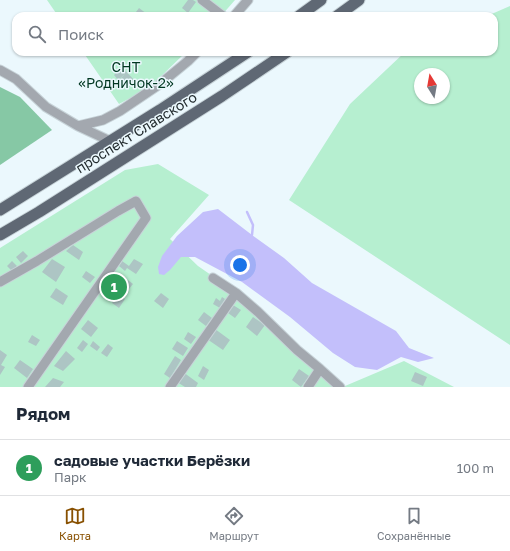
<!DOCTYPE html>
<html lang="ru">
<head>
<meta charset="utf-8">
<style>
	body { margin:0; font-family:"Golos Text",sans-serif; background:#f6f6f7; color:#1f2937 }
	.compass { position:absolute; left:414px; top:68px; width:36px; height:36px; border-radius:50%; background:#fff; box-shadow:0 1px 3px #0004; rotate:349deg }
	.you { position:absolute; left:240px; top:265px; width:14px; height:14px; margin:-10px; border:3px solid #fff; border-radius:50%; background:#1a73e8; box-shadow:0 0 0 6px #1a73e833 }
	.badge { display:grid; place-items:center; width:26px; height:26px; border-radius:50%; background:#885001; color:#fff; font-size:13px; font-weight:700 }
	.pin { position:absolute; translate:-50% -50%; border:2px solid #fff; box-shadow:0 1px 4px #0006 }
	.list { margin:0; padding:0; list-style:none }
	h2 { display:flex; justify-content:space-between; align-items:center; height:52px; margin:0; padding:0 16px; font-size:17px }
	h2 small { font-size:13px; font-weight:400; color:#747a83 }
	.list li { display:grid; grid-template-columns:26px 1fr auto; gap:12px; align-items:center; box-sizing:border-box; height:56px; padding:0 16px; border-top:1px solid #e0e1e3 }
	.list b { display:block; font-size:15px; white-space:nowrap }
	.list p { margin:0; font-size:13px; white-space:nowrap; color:#747a83 }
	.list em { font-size:13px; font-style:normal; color:#747a83 }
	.icon { flex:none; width:22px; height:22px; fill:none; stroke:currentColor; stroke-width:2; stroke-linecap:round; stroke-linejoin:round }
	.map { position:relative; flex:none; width:510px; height:387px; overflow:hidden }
	.search { position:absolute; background:#fff; box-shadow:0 1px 3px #0004; left:12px; right:12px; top:12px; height:44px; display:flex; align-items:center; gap:10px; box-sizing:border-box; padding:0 14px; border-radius:12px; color:#747a83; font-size:15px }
	.sheet { height:108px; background:#fff }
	nav { display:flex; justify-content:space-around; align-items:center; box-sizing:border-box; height:56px; border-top:1px solid #e0e1e3; background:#fff; font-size:11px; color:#747a83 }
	nav a { display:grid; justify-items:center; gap:2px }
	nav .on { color:#885001 }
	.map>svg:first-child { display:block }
</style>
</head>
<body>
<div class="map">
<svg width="510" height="387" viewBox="0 0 510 387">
	<rect width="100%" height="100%" fill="#ebf8fd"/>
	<path fill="#b6efd0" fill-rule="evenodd" d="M 47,0 L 235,0 L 221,16 L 58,16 Z
		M 510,6 L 510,345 L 289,200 L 350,104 L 405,52 L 494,52 L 494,16 L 487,16 ZM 420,74 L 444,74 L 444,98 L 420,98 Z
		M 83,52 L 186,52 L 149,88 L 119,104 Z
		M 158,164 L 209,195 L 170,239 L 198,266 L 259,308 L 299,348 L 345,386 L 404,361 L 454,387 L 0,387 L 0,248 L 125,170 Z"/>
	<path fill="#86c8a5" d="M 0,87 L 20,97 L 52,130 L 0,165 Z"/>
	<path fill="#c3bffb" d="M 218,209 L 252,235 L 284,258 L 312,283 L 396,331 L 409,348 L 434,358 L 418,362 L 401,357 L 377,370 L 355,367 L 333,353 L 290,317 L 242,282 L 195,257 L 181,257 L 170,270 L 164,275 L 159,274 L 158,267 L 162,256 L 177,236 L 203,212 Z"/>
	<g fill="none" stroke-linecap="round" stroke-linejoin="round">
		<path stroke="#c3bffb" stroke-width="2.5" d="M 247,212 L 253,225 L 252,235"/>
	</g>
	<path fill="#adc5c4" d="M 188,0 L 193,0 L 196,2 L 188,13 L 182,8 Z
		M 139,8 L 147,14 L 145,16 L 133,16 Z
		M 122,67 L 135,81 L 128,88 L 120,79 L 125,74 L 118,80 L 114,75 Z
		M 73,245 L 83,252 L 79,260 L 66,251 Z
		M 23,251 L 28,256 L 21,263 L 16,257 Z
		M 52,259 L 65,267 L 56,282 L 42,272 Z
		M 134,259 L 143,264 L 136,274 L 127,268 L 125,271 L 119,266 L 122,261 L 129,266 Z
		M 12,261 L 17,266 L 12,271 L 7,266 Z
		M 86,271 L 95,277 L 90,283 L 82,277 Z
		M 123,280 L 126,282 L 128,280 L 133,284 L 128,290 L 120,284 Z
		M 56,288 L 68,296 L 63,305 L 50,297 Z
		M 161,293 L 169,299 L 163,308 L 154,301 Z
		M 118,294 L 125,299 L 119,308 L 112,303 Z
		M 222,297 L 225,299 L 220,308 L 213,304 L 216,298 L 220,301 Z
		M 233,305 L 241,310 L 235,318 L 228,313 Z
		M 204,312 L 212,318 L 206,326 L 198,320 Z
		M 253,317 L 265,325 L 257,336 L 246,327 Z
		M 88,320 L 98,328 L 91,337 L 81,329 Z
		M 215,329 L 230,340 L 223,350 L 207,339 Z
		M 188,332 L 196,337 L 191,344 L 184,339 Z
		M 32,335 L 40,340 L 36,346 L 28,342 Z
		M 83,340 L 88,344 L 82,352 L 77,348 Z
		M 93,341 L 100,347 L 97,351 L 90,346 Z
		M 177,341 L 188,348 L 183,356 L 172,349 Z
		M 108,344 L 113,348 L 107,357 L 101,353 Z
		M 0,350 L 7,355 L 1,365 L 5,367 L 0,375 Z
		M 66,351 L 75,359 L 63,371 L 54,366 Z
		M 175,356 L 181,360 L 170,378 L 164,374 Z
		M 20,360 L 33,369 L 27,378 L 14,368 Z
		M 203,366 L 209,370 L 204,380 L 198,376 Z
		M 299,369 L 309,376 L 301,387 L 292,380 Z
		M 183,372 L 198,383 L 196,387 L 185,387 L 177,382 Z
		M 415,372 L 427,377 L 423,386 L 411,381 Z
		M 53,378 L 64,382 L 60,387 L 45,387 Z"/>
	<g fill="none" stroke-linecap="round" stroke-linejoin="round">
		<defs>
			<path id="minor" d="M 202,0 L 223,16
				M 234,16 L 248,0
				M 0,70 L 16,79 L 46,107 L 78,126 L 110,141
				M 78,126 L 103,120 L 120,111 L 160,84 L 188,61 L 197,52
				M 213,278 L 236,293 L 258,312 L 297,350 L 320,369 L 340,387
				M 0,282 L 37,261 L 118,211 L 136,201 L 146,218 L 28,387
				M 170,387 L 236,293
				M 308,387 L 320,369"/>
			<path id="major" d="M 299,16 L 321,0
				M 337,16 L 359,0
				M 0,210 L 160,110 L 248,52
				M 0,235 L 39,212 L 222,96 L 287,52"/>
		</defs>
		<use href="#minor" stroke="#c7d3d8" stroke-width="11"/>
		<use href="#major" stroke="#c7d3d8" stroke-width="13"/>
		<use href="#minor" stroke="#a3a8af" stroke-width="9"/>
		<use href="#major" stroke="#5f6874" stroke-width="11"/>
	</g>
	<g text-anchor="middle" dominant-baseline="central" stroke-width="3" stroke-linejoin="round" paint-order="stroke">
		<g font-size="14" fill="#003721" stroke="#ebf8fd">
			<text x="126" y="66">СНТ<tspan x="126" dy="16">«Родничок-2»</tspan></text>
		</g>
		<g font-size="14" fill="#232c2f" stroke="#ebf8fd">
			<text transform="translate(136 132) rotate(-32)">проспект Славского</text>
		</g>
	</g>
</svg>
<svg class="compass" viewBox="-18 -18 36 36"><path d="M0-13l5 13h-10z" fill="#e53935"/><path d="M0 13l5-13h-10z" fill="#747a83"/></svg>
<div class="you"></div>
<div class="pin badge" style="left:114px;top:287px;background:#2e9e5b">1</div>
<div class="search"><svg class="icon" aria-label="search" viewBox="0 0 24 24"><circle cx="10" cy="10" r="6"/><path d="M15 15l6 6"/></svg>Поиск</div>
</div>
<section class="sheet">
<h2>Рядом<small></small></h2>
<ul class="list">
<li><span class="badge" style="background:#2e9e5b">1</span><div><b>садовые участки Берёзки</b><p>Парк</p></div><em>100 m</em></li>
</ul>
</section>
<nav>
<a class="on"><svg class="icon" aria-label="map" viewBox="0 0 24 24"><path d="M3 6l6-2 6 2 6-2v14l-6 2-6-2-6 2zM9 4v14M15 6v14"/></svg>Карта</a>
<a><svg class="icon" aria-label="directions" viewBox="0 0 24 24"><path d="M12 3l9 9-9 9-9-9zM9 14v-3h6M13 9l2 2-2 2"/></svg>Маршрут</a>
<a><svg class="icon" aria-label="saved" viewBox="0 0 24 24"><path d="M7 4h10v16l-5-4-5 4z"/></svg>Сохранённые</a>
</nav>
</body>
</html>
